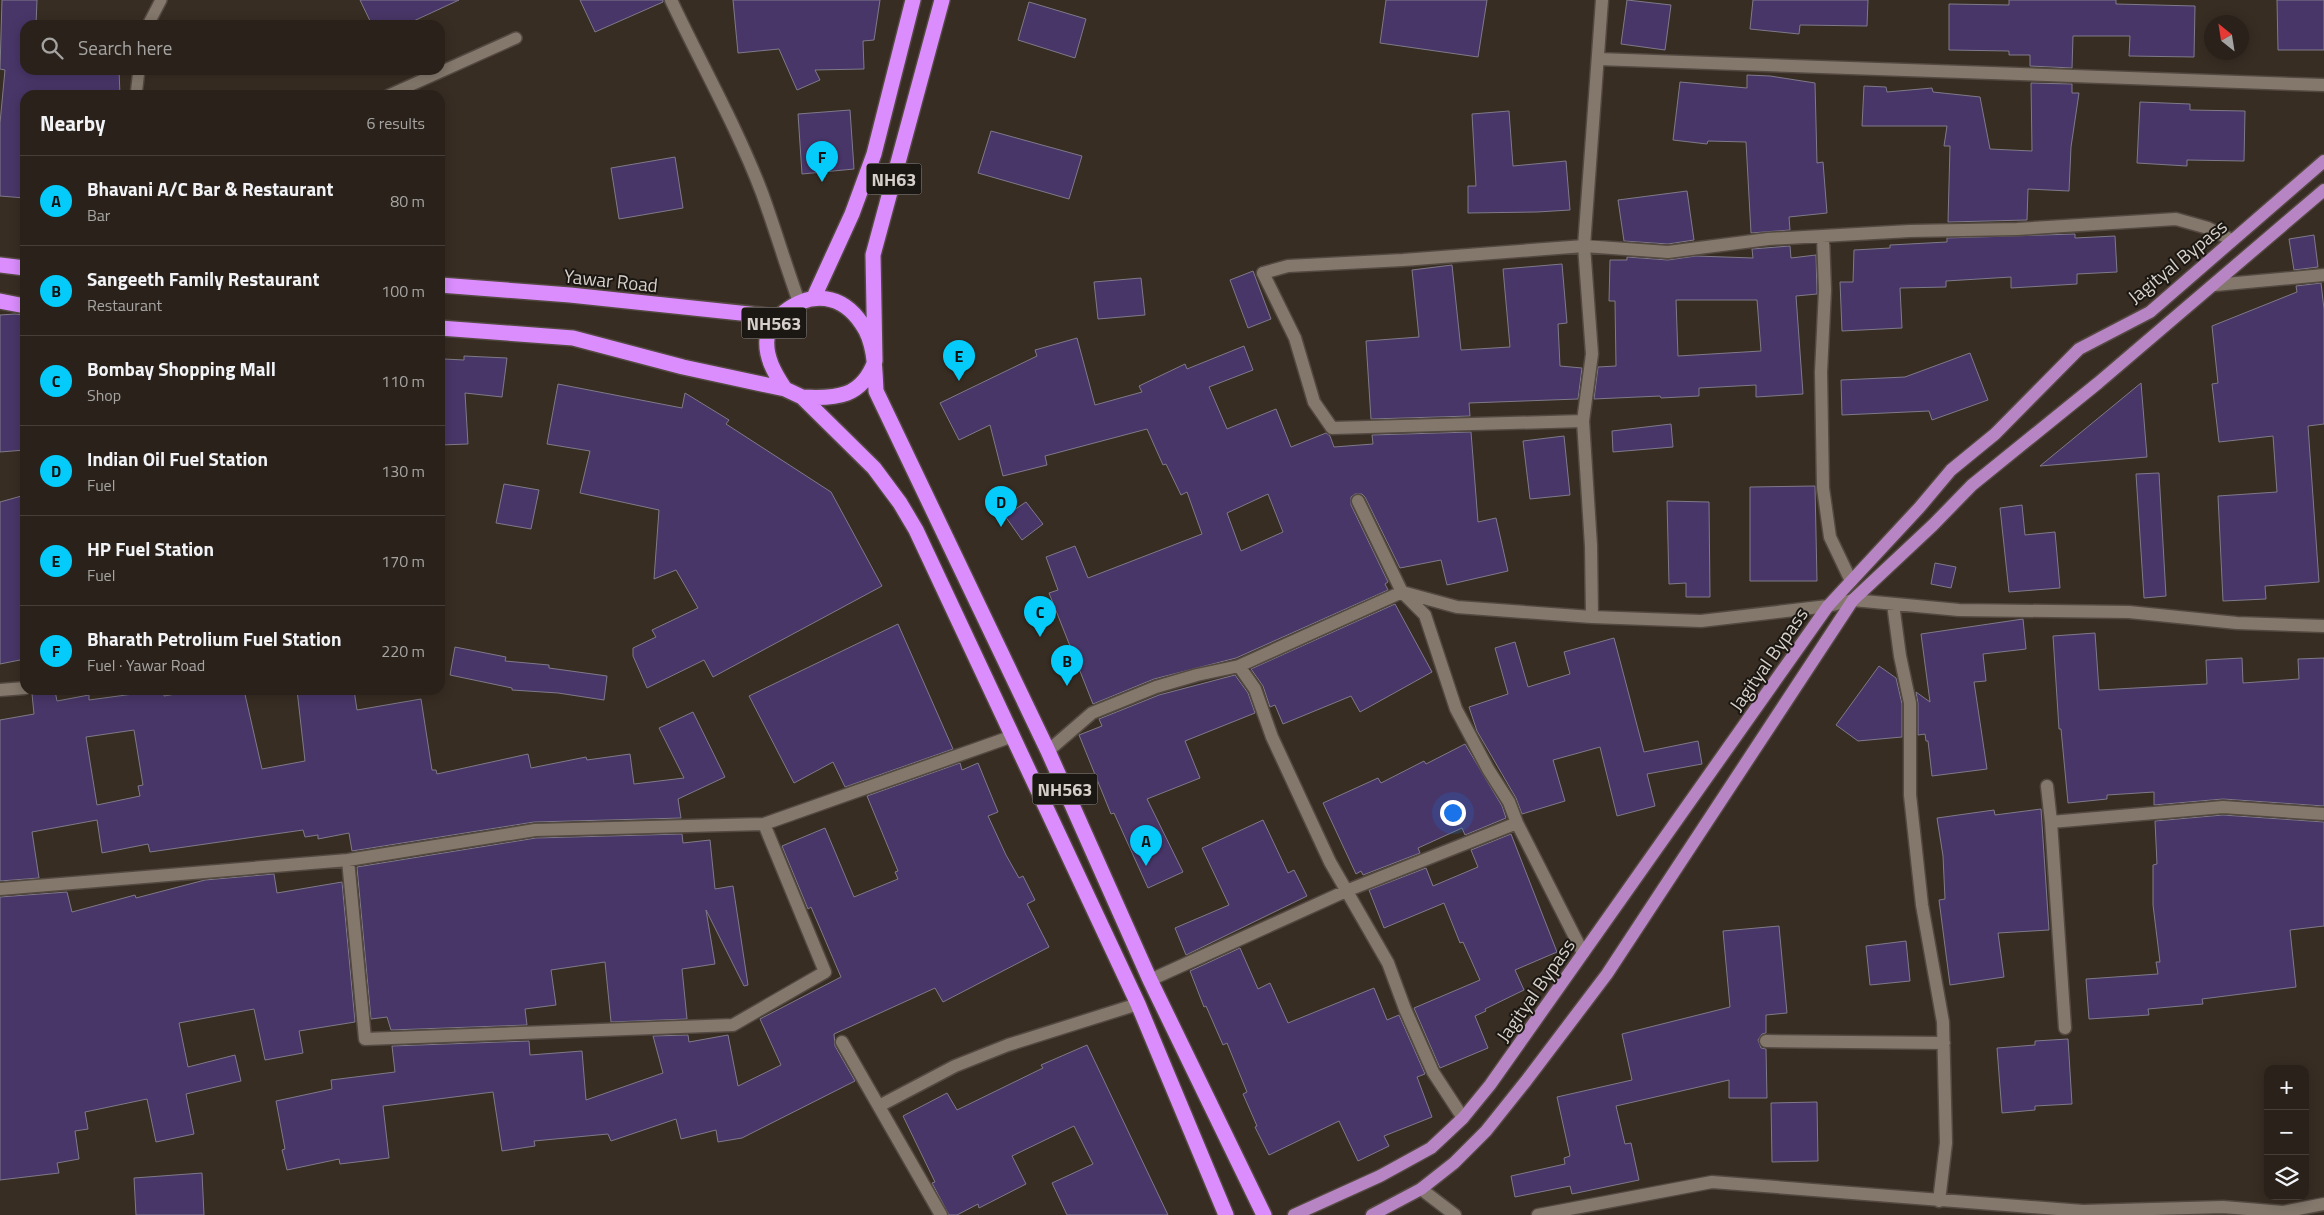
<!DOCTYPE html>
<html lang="en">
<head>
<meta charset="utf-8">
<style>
	body { margin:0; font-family:"Titillium Web",sans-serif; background:#322a23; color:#f1f3f6 }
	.controls { position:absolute; right:15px; bottom:15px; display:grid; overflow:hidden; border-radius:10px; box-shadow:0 2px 12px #0003 }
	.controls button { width:45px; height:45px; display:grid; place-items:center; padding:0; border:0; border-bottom:1px solid #463f39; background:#2a221a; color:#f1f3f6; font:25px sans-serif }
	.compass { position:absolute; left:2204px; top:15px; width:45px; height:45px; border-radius:50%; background:#2a221a; box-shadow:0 2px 12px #0003; rotate:330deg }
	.you { position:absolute; left:1452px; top:812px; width:18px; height:18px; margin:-12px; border:4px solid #fff; border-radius:50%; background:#1a73e8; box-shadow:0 0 0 8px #1a73e833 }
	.badge { display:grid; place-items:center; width:32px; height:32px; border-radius:50%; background:#04cbf9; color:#111; font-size:16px; font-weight:700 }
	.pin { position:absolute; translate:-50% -41px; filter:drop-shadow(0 1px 2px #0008) }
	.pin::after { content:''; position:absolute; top:26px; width:18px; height:15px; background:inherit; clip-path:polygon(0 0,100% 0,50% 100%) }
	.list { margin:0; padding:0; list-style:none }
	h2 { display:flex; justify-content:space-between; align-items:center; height:65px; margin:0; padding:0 20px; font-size:21px }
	h2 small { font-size:16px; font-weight:400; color:#a5a4a2 }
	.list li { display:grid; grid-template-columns:32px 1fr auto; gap:15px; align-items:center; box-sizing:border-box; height:90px; padding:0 20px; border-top:1px solid #463f39 }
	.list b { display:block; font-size:19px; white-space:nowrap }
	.list p { margin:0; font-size:16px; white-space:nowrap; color:#a5a4a2 }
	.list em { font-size:16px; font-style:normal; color:#a5a4a2 }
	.icon { flex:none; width:28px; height:28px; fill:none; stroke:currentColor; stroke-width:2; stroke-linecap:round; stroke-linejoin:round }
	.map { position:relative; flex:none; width:2324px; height:1215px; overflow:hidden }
	.search { position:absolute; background:#2a221a; box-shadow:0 2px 12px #0003; left:20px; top:20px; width:425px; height:55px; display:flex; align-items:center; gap:12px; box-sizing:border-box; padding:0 18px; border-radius:15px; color:#a5a4a2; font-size:19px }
	.panel { position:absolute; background:#2a221a; box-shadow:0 2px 12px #0003; left:20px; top:90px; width:425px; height:605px; border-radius:15px }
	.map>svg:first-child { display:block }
</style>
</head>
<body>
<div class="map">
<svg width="2324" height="1215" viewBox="0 0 2324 1215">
	<rect width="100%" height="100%" fill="#382d23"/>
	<path fill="#483668" stroke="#7e7a89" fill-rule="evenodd" d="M 2,0 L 37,0 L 36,25 L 25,25 L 25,70 L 119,70 L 120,95 L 25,95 L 25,198 L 0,196 L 0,123 L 5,70 L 0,69 Z
		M 360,0 L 459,0 L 405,25 L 372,25 Z
		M 580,0 L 663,0 L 663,2 L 595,32 Z
		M 733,0 L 880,0 L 874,40 L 863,41 L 864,69 L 815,70 L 820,80 L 797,90 L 779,49 L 738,53 Z
		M 1386,0 L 1487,0 L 1478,57 L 1380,43 Z
		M 1627,0 L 1671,5 L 1665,50 L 1621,44 Z
		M 1753,0 L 1868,0 L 1867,26 L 1800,25 L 1799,34 L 1750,29 Z
		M 2009,0 L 2116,0 L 2116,4 L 2195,6 L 2194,57 L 2129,56 L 2130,36 L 2073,36 L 2072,68 L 2030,66 L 2030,55 L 2009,55 L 2009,51 L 1949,50 L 1949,4 L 2009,5 Z
		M 2277,0 L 2324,0 L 2324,50 L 2278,50 Z
		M 1029,2 L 1086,19 L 1075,58 L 1018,40 Z
		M 1747,75 L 1770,76 L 1815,83 L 1817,163 L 1823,162 L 1827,213 L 1789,217 L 1790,230 L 1751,233 L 1746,142 L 1708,141 L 1707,144 L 1673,140 L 1680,82 L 1747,88 Z
		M 2031,83 L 2072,84 L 2072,93 L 2079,93 L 2071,147 L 2069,191 L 2028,189 L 2027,220 L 1948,222 L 1950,146 L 1944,146 L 1947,126 L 1862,126 L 1864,86 L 1886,87 L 1887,92 L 1932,88 L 1933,92 L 1980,97 L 1990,149 L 2032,151 Z
		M 2140,102 L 2190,104 L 2190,110 L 2245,111 L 2244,161 L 2187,160 L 2187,166 L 2137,163 Z
		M 850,110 L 854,169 L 802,174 L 798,114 Z
		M 1509,111 L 1513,166 L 1566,161 L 1570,210 L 1537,212 L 1468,213 L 1468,186 L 1476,186 L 1472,114 Z
		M 991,131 L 1082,156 L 1069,199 L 978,173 Z
		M 675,157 L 683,208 L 619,219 L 611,168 Z
		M 1687,191 L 1694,240 L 1668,244 L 1624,241 L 1618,200 Z
		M 2075,234 L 2075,238 L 2115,236 L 2117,272 L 2077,274 L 2077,284 L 2011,288 L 2011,277 L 1946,281 L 1946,287 L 1900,288 L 1902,328 L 1842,331 L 1840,282 L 1853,282 L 1854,250 L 1890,248 L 1890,245 L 1947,242 L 1947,238 Z
		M 2314,235 L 2318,267 L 2294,270 L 2289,239 Z
		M 1790,246 L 1791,258 L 1816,255 L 1817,294 L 1796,296 L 1803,394 L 1756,397 L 1756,385 L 1699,388 L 1699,396 L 1661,398 L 1660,396 L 1594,399 L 1598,367 L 1616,366 L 1615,301 L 1609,301 L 1610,260 L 1627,260 L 1627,257 L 1668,260 L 1696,256 L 1753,258 L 1752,249 ZM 1676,300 L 1757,300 L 1761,351 L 1678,356 Z
		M 1562,264 L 1567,323 L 1558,324 L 1560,366 L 1582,368 L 1578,399 L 1469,403 L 1470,416 L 1371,419 L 1366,341 L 1419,337 L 1412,270 L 1452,265 L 1461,350 L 1510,347 L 1503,269 Z
		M 1253,271 L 1271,319 L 1248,328 L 1230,280 Z
		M 1141,278 L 1145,315 L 1098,319 L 1094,282 Z
		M 2321,283 L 2324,309 L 2324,424 L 2308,426 L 2319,582 L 2265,586 L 2266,599 L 2223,601 L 2218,496 L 2277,492 L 2273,436 L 2219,442 L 2212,384 L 2218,383 L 2212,326 L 2297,292 L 2296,286 Z
		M 15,314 L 25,315 L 25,450 L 0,452 L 0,315 Z
		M 1077,338 L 1095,405 L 1142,392 L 1139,386 L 1185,364 L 1187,369 L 1244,346 L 1253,370 L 1209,387 L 1227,429 L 1276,409 L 1291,447 L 1326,433 L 1330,436 L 1334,447 L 1373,444 L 1372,435 L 1471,432 L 1478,522 L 1496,518 L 1508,571 L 1447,585 L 1441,560 L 1400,568 L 1365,497 L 1362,494 L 1355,494 L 1351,497 L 1351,505 L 1388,582 L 1385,584 L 1388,590 L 1236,658 L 1154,679 L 1093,704 L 1049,593 L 1058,590 L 1046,557 L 1075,546 L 1088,578 L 1202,534 L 1187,492 L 1181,495 L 1166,464 L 1163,465 L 1147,429 L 1045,456 L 1047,465 L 1003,476 L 990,425 L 959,440 L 940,403 L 1037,356 L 1035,350 ZM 1268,494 L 1283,532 L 1241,551 L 1227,513 Z
		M 1970,353 L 1988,400 L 1932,420 L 1929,411 L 1842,415 L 1841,380 L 1905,377 Z
		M 464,356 L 507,358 L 502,397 L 465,393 L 468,444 L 440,445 L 440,403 L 444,403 L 444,359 L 464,360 Z
		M 2141,383 L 2147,457 L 2040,466 Z
		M 558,384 L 682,408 L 685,393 L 729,420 L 726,424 L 831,492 L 882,586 L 713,677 L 704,660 L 647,688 L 633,656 L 633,648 L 656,637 L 652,630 L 698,608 L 676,570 L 654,579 L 659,510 L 580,493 L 590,451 L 547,444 Z
		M 1671,424 L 1673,447 L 1613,452 L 1612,431 Z
		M 1564,436 L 1570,495 L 1530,499 L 1523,441 Z
		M 2159,473 L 2166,596 L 2144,598 L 2136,474 Z
		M 504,484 L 539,490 L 531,529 L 496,523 Z
		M 1815,486 L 1817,581 L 1750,581 L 1750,487 Z
		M 25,495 L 25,659 L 0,664 L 0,502 Z
		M 1667,501 L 1709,502 L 1710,597 L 1686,597 L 1686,583 L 1669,584 Z
		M 1026,502 L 1043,524 L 1022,540 L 1005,516 Z
		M 2022,505 L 2025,535 L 2055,532 L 2060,588 L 2009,592 L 2000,508 Z
		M 1935,563 L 1956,567 L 1951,588 L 1931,584 Z
		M 1395,604 L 1432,672 L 1360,712 L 1351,696 L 1283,724 L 1275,705 L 1270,707 L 1263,686 L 1251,669 Z
		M 2023,619 L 2026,649 L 1983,654 L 1986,681 L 1974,682 L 1987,769 L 1932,776 L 1928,741 L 1926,741 L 1925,734 L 1918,735 L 1918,703 L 1916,692 L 1930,702 L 1921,634 Z
		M 898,624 L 953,749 L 845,787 L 833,762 L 794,783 L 749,696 Z
		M 2095,633 L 2099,690 L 2207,684 L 2206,660 L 2242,658 L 2243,683 L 2299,679 L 2298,659 L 2324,658 L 2324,806 L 2223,799 L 2154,805 L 2154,792 L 2107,795 L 2107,799 L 2068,803 L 2061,729 L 2059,729 L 2053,636 Z
		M 1614,638 L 1644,752 L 1698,741 L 1702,764 L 1647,774 L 1655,806 L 1617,816 L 1600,747 L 1553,760 L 1565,801 L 1522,814 L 1516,798 L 1477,731 L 1469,707 L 1508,694 L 1495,648 L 1515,642 L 1528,687 L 1570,674 L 1564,652 Z
		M 455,647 L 506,657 L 505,661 L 549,665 L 549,668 L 607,676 L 604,700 L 558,693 L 512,690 L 512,688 L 450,675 Z
		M 1879,666 L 1896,678 L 1902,704 L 1902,737 L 1858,741 L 1836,725 Z
		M 1235,675 L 1248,693 L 1255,713 L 1185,741 L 1200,778 L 1147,799 L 1183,872 L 1148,888 L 1114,813 L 1111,814 L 1079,735 L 1102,726 L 1099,719 L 1159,695 Z
		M 163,690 L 164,696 L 199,690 L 244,690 L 262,769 L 305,761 L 297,690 L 354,690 L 357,710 L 421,699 L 432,770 L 436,770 L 437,774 L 528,754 L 531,768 L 586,757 L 587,760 L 630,754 L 634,784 L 684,778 L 659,728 L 693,712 L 725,777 L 678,799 L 681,818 L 534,822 L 352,851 L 349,833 L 318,839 L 318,835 L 305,837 L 303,830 L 150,852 L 148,844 L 102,853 L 97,820 L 32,832 L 39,878 L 0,881 L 0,720 L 34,714 L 32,694 L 55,691 L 57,701 L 89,695 L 89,700 ZM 134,730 L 143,785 L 138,786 L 140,796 L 97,805 L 86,737 Z
		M 1465,744 L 1502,806 L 1506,818 L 1465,835 L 1462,828 L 1418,848 L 1420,853 L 1363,875 L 1361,871 L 1356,874 L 1323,803 L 1378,778 L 1381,783 L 1424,761 L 1426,764 Z
		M 960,763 L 962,770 L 978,763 L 998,812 L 988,816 L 1006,855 L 1019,878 L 1023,876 L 1035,900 L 1027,904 L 1049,947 L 943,1002 L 935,988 L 834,1034 L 835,1046 L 855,1081 L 742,1138 L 718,1142 L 716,1130 L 681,1139 L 676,1119 L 611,1141 L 608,1134 L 534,1141 L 535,1146 L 502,1151 L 493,1092 L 383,1106 L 389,1158 L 340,1164 L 339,1159 L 287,1170 L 282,1150 L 285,1149 L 276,1101 L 332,1089 L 331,1080 L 395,1072 L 392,1046 L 529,1041 L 530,1055 L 582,1051 L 586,1100 L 663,1073 L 653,1036 L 688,1035 L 689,1042 L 728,1035 L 738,1086 L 781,1065 L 760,1019 L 841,977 L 811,907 L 808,909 L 782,846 L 825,828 L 854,897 L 898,879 L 895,872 L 898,871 L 867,796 Z
		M 2041,809 L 2049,930 L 1998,933 L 2004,977 L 1950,985 L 1939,900 L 1945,899 L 1943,856 L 1937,818 L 1994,810 L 1995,815 Z
		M 2223,815 L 2324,822 L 2324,926 L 2290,930 L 2296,987 L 2202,999 L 2203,1004 L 2148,1009 L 2149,1015 L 2089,1019 L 2086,979 L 2158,974 L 2156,962 L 2160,962 L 2153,905 L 2153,865 L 2157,864 L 2155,821 Z
		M 1263,820 L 1288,873 L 1294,870 L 1307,896 L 1186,955 L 1175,928 L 1229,905 L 1202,848 Z
		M 682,834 L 683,843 L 710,840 L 715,889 L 733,886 L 748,985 L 744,986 L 706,910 L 715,964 L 682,969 L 687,1019 L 611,1022 L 605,962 L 551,970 L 556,1005 L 525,1009 L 527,1025 L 391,1030 L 387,1017 L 371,1019 L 357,867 L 536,838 Z
		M 1511,834 L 1557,952 L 1515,970 L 1524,990 L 1485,1009 L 1486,1011 L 1475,1016 L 1488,1048 L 1440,1068 L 1414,1008 L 1480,980 L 1463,942 L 1460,943 L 1444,903 L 1384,928 L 1369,890 L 1426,868 L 1433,886 L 1478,867 L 1471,850 Z
		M 274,874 L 277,893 L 342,882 L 355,1022 L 299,1031 L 303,1053 L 265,1060 L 254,1009 L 179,1023 L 188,1067 L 235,1055 L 241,1081 L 186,1094 L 194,1134 L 156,1142 L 147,1099 L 85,1112 L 88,1129 L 75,1131 L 79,1159 L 57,1163 L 59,1173 L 0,1180 L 0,897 L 67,892 L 72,912 L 135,895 L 136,898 L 205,880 Z
		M 1779,926 L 1787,1013 L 1766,1015 L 1766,1033 L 1762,1034 L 1758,1040 L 1761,1048 L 1766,1049 L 1767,1098 L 1729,1098 L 1729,1080 L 1616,1106 L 1625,1144 L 1631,1143 L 1639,1180 L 1572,1194 L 1570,1186 L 1515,1197 L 1511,1176 L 1565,1164 L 1564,1158 L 1570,1156 L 1557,1097 L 1632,1080 L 1622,1034 L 1730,1007 L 1723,931 Z
		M 1906,941 L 1910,981 L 1870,985 L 1866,946 Z
		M 1240,948 L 1258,989 L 1270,983 L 1288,1023 L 1374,988 L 1387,1020 L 1399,1015 L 1425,1074 L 1417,1077 L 1432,1117 L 1384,1136 L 1389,1146 L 1358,1161 L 1339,1121 L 1269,1155 L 1255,1127 L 1257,1126 L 1243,1094 L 1247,1092 L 1227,1043 L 1223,1045 L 1206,1006 L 1204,1007 L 1190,971 Z
		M 2068,1039 L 2072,1104 L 2035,1106 L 2035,1110 L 2002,1113 L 1997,1048 L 2035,1045 L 2035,1041 Z
		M 1087,1045 L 1168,1215 L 1067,1215 L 1052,1183 L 1093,1164 L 1074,1126 L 1012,1156 L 1026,1184 L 979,1208 L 978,1204 L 957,1215 L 949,1215 L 932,1183 L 935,1182 L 903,1116 L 947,1093 L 957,1110 L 1043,1068 L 1041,1065 Z
		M 1817,1102 L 1818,1161 L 1772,1162 L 1771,1103 Z
		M 202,1173 L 204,1215 L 136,1215 L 134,1178 Z"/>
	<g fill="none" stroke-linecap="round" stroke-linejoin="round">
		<defs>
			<path id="lane" d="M 148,25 L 161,0
				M 136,95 L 139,70
				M 389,95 L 516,38"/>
			<path id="street" d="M 1598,59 L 2324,85
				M 1823,236 L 1825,290 L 1821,372 L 1823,488 L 1830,537 L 1851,581
				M 2215,285 L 2324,275
				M 1583,421 L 1332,428 L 1314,402 L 1295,338 L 1263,273 L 1288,266 L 1403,260 L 1584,246 L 1668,252 L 1768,239 L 1910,231 L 2017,229 L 2176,219 L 2208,228 L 2232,240
				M 1358,501 L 1402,592 L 1425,615 L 1456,709 L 1488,769 L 1509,802 L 1517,823 L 1583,953
				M 1893,604 L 1900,656 L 1910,703 L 1910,795 L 1922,905 L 1943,1022 L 1946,1143 L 1939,1201
				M 1592,617 L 1591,546 L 1583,421 L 1592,354 L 1584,246 L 1602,0
				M 0,690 L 25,688
				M 1048,751 L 1092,713 L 1156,687 L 1197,675 L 1239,666
				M 2047,786 L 2051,822 L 2065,1028
				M 2051,822 L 2223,807 L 2324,814
				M 348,860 L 365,1039 L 733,1025 L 825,972 L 764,824
				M 0,889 L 348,860 L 535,830 L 764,824 L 1013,736
				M 1150,980 L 1346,891 L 1517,823
				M 1766,1041 L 1944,1043
				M 842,1042 L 941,1215
				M 879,1106 L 955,1066 L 1008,1045 L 1138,1004
				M 1463,1118 L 1433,1072 L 1405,1009 L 1388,963 L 1330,862 L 1272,737 L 1255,689 L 1239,666 L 1402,592 L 1457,607 L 1592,617 L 1701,621 L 1828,606 L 1853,600 L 1959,610 L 2129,612 L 2237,623 L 2324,626
				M 1421,1189 L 1455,1215
				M 1538,1215 L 1712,1182 L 2083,1211 L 2223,1207 L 2283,1212 L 2324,1204"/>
			<path id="secondary" d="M 671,0 C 701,64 737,127 762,193 C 775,229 786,266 799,302"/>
			<path id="primary" d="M 1294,1215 L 1380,1176 L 1431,1148 L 1463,1118 L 1490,1085 L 1828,606 L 1919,508 L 1951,470 L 1995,434 L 2079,349 L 2150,312 L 2324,161
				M 1372,1215 L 1421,1189 L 1454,1163 L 1486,1131 L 1526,1081 L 1607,974 L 1853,600 L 1933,525 L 1972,485 L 2098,383 L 2324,190"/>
			<path id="highway" d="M 0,265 L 25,268
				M 440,285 L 570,295 L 779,317
				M 814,297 L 852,214 L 874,154 L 913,0
				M 0,301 L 25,306
				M 440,328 L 573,338 L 683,367 L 785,389 L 802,397 L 874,468 L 900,503 L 916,530 L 1138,1004 L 1226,1215
				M 785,389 C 775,374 765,357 767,339 C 768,328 776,320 783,313 C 811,290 842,294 862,324 C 875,342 875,370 876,391 L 1048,751 L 1150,980 L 1264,1215
				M 802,397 C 837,399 862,397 875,361 L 873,255 L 942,0"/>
		</defs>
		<use href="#lane" stroke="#534941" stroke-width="14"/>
		<use href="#street" stroke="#534941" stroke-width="15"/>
		<use href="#secondary" stroke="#534941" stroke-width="15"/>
		<use href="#primary" stroke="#534941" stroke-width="15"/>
		<use href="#highway" stroke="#534941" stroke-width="18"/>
		<use href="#lane" stroke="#84786c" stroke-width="11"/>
		<use href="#street" stroke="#84786c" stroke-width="12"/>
		<use href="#secondary" stroke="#84786c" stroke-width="12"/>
		<use href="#primary" stroke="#b885c4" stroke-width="12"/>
		<use href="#highway" stroke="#db8dfe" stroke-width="15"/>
	</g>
	<g text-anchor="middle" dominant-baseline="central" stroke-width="4" stroke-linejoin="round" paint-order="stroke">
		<g fill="#1b1712" stroke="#9f9893" stroke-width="1">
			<rect x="866.5" y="163.5" width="55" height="31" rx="4"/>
			<rect x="741.5" y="307.5" width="65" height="31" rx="4"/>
			<rect x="1032.5" y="773.5" width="65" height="31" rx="4"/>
		</g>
		<g font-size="18" font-weight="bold" fill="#d7d0ca">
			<text x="894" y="179">NH63</text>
			<text x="774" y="323">NH563</text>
			<text x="1065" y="789">NH563</text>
		</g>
		<g font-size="19" fill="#d7d0ca" stroke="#1b1712">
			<text transform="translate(2177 261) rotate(-39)">Jagityal Bypass</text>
			<text transform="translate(611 280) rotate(6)">Yawar Road</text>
			<text transform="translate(1768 659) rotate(-55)">Jagityal Bypass</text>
			<text transform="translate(1535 990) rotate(-55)">Jagityal Bypass</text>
		</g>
	</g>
</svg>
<div class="controls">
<button>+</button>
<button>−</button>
<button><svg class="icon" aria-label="layers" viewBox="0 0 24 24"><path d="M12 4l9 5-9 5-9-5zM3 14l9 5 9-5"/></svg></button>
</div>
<svg class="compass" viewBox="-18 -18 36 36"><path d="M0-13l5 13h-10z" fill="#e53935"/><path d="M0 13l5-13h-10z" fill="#a5a4a2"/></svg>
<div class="you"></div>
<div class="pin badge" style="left:1146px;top:866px">A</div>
<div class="pin badge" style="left:1067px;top:686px">B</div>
<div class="pin badge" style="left:1040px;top:637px">C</div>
<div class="pin badge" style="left:1001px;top:527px">D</div>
<div class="pin badge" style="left:959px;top:381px">E</div>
<div class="pin badge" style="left:822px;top:182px">F</div>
<div class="search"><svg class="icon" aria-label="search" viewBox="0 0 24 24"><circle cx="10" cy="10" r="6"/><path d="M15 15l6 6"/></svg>Search here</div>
<section class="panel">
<h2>Nearby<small>6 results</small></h2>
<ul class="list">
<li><span class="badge">A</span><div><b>Bhavani A/C Bar &amp; Restaurant</b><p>Bar</p></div><em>80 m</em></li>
<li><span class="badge">B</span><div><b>Sangeeth Family Restaurant</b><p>Restaurant</p></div><em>100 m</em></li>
<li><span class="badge">C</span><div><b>Bombay Shopping Mall</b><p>Shop</p></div><em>110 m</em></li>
<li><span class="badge">D</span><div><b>Indian Oil Fuel Station</b><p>Fuel</p></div><em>130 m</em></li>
<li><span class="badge">E</span><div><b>HP Fuel Station</b><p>Fuel</p></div><em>170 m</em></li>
<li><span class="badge">F</span><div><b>Bharath Petrolium Fuel Station</b><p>Fuel · Yawar Road</p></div><em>220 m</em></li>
</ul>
</section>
</div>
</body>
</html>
